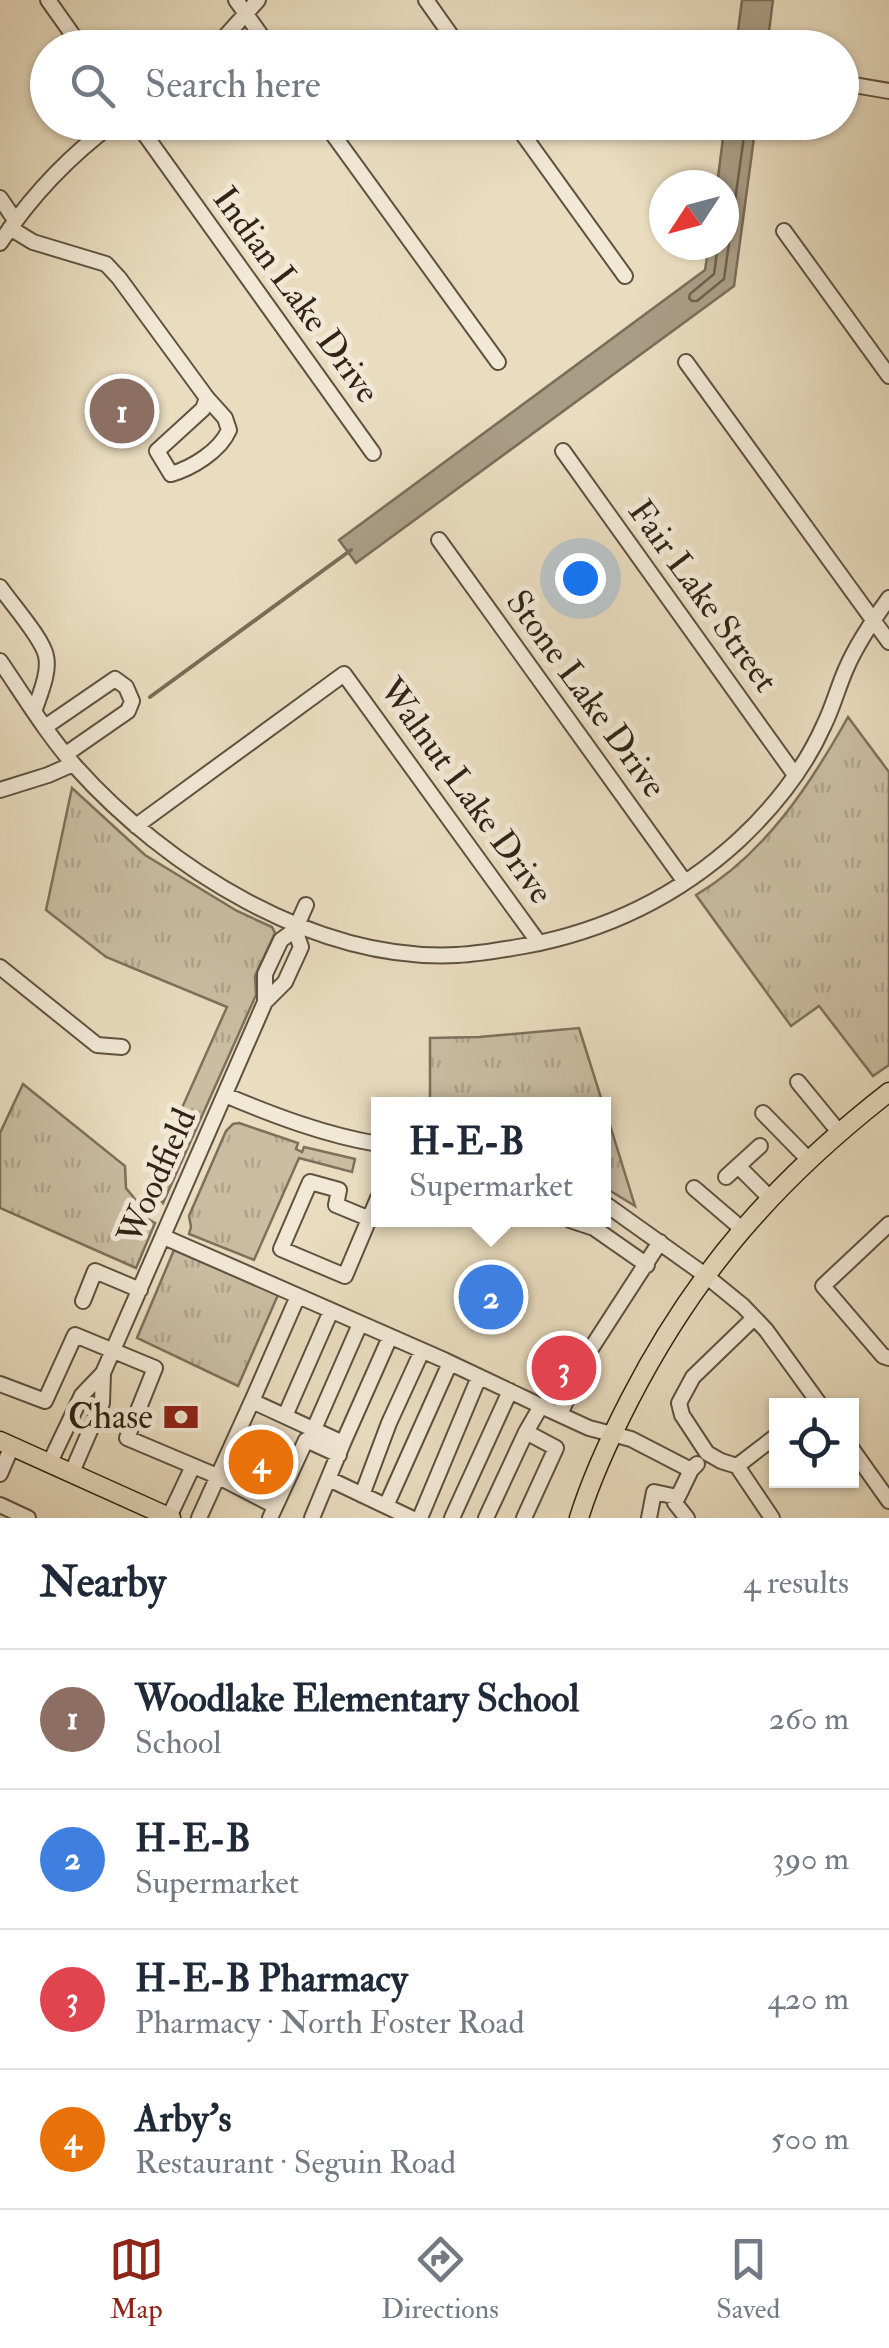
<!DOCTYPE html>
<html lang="en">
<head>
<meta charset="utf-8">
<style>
	body { margin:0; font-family:"IM FELL Double Pica",serif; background:#f6f6f7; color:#1f2937 }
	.controls { position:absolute; right:30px; bottom:30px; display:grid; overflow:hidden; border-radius:0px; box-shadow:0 2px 8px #0004 }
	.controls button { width:90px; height:90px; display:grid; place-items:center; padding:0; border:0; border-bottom:2px solid #e0e1e3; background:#fff; color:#1f2937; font:50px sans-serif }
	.compass { position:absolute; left:649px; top:170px; width:90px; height:90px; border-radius:50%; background:#fff; box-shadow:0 2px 8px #0004; rotate:234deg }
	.you { position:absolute; left:580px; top:578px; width:35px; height:35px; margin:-25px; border:8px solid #fff; border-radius:50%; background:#1a73e8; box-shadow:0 0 0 15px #1a73e833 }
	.badge { display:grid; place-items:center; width:65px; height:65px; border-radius:50%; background:#8f2418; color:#fff; font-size:32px; font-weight:700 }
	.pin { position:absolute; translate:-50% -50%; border:5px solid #fff; box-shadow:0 2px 10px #0006 }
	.popup { position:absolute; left:371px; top:1097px; width:240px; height:130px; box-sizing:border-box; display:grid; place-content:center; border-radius:0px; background:#fff; filter:drop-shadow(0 2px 8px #0005); font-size:32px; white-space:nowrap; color:#747a83 }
	.popup b { font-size:38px; color:#1f2937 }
	.popup::after { content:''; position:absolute; left:50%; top:100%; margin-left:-20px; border:20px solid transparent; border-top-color:#fff }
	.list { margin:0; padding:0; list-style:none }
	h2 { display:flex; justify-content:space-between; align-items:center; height:130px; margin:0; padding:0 40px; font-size:42px }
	h2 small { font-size:32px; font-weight:400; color:#747a83 }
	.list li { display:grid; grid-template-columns:65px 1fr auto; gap:30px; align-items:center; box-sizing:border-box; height:140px; padding:0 40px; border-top:2px solid #e0e1e3 }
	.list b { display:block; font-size:38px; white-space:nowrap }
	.list p { margin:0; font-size:32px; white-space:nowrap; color:#747a83 }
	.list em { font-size:32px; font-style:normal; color:#747a83 }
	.icon { flex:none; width:55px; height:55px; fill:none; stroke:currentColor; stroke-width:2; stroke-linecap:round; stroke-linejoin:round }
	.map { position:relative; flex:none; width:889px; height:1518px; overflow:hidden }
	.search { position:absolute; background:#fff; box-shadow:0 2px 8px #0004; left:30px; right:30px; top:30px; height:110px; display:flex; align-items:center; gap:25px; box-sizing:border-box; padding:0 35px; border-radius:55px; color:#747a83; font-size:38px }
	.sheet { height:690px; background:#fff }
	nav { display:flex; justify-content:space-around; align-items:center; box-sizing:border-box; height:140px; border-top:2px solid #e0e1e3; background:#fff; font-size:28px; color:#747a83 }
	nav a { display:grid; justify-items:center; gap:5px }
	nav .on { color:#8f2418 }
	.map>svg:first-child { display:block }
</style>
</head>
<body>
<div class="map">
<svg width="889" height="1518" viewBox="0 0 889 1518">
	<defs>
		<pattern id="grass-tufts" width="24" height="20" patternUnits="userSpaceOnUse" patternTransform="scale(2.5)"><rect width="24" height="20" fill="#cabda2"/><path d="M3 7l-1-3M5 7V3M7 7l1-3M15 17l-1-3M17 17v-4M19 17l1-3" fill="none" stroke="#aea28b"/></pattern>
	</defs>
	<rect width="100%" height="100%" fill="#e9dcbf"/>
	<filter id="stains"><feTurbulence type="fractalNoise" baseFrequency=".002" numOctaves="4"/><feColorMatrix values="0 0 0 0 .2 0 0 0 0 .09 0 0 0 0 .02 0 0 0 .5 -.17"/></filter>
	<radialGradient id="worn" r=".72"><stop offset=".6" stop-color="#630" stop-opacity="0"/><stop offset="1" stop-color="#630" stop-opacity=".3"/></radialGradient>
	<path fill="url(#grass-tufts)" stroke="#7e705c" stroke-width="2.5" d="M 848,717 L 889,772 L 889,1065 L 873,1076 L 819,1006 L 791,1026 L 696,895 C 765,854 810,785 848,717 Z
		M 72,788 L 145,855 L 237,911 L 272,927 L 275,933 L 255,976 L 256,995 L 163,1203 L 148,1184 L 227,1007 L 106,957 L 46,910 Z
		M 579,1028 L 603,1104 L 430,1104 L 430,1038 L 479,1037 Z
		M 23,1084 L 125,1166 L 126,1188 L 139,1204 L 143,1216 L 155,1223 L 136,1268 L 0,1208 L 0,1133 Z
		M 604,1106 L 635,1206 L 604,1187 Z
		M 239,1123 L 298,1143 L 296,1149 L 302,1152 L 304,1147 L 355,1159 L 352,1172 L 299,1158 L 254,1260 L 189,1234 L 191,1227 L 189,1216 L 226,1131 L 233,1124 Z
		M 174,1250 L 278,1295 L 238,1386 L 137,1338 Z"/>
	<path fill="#aa9d86" stroke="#7a6d59" stroke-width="2.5" d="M 742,0 L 773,0 L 767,47 L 736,47 Z
		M 725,123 L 756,123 L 734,286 L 356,563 L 339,540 L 705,270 L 709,245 L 724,245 L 724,185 L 717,185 Z"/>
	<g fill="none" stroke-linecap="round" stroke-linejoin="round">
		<path stroke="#6e604e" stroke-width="2.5" d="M 718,245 L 714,274 L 690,294 L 689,298 L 692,301 L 697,301 L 724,279 L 746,122"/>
		<path stroke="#7a6d59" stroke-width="4" d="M 150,697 L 351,550"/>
		<defs>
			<path id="minor" d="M 48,0 L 82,48
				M 236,0 L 270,48
				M 426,0 L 460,48
				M 215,48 L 258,0
				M 842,83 L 889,91
				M 136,122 L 373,453
				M 324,122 L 498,362
				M 514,122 L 625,276
				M 0,198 L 15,220
				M 10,228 L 33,242 L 106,264 L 119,278 L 207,398 L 225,418 L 229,430 C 220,451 192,468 171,474 L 157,451 L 203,409 L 207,398
				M 784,231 L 889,376
				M 0,243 C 31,196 69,156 115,122
				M 686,362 L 889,642
				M 563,451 L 795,775
				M 439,540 L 685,882
				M 0,587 C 11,603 43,639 46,656 C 50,673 39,696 34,712
				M 0,661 C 24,696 46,733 75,766 C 166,868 315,962 457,955 C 479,954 502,950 524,946 C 606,931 677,897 739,840 C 773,808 805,768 824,725 C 833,707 838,687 846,669 C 857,643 873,620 889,598
				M 45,727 L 115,679 L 126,687 L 132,701 L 128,711 L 66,754
				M 0,790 L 48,775 L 73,764
				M 136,826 L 344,674 L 539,943
				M 295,930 L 306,905
				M 0,967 L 97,1045 L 122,1047
				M 265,1002 L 265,974 L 281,940 L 295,930
				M 798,1082 L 839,1132
				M 225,1095 C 275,1116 325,1135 378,1144
				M 763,1113 L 808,1159
				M 760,1146 L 738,1166 L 770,1198
				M 726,1177 L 738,1166
				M 694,1188 L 742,1229
				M 604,1203 L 705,1275 L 743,1306 L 766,1330 L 821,1406
				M 370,1219 L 336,1205 L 339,1190 L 310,1182 L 281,1249 L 345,1276 L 378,1198
				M 570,1220 L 594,1228 L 647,1265
				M 889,1224 L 823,1286 L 883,1356 L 889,1358
				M 164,1237 L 444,1360 L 541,1406
				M 83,1301 L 95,1271 L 140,1290
				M 754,1318 L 693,1377 L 679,1403 L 682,1415 L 707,1453 L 721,1461 L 737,1466 L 772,1518
				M 583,1361 L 660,1242
				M 0,1384 L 45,1401 L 75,1335 L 155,1368 L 127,1438 L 217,1476 L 275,1506
				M 252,1401 L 298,1296
				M 560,1414 L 575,1382
				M 285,1416 L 331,1311
				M 314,1429 L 360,1324
				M 343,1443 L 390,1337
				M 852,1449 L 889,1501
				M 50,1462 L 82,1395 L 103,1373 L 265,1002 L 285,982 L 301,947 L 295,930
				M 737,1466 L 776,1436
				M 72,1472 L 102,1403 L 103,1373
				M 0,1474 L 12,1446
				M 329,1479 L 411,1518
				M 362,1495 L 389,1423 L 422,1351
				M 0,1505 L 28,1518
				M 386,1506 L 450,1363
				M 169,1517 L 193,1466
				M 199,1518 L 252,1401 L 343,1443 L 312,1518
				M 270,1518 L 306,1440 L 339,1455
				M 420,1518 L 479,1377
				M 452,1518 L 510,1391
				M 486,1518 L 526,1432
				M 524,1518 L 556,1448 L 526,1432 L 541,1406 L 589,1428 L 631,1439 L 691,1470
				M 649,1518 L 654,1492 L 677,1497
				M 687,1518 L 675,1503 L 691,1470 L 697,1464"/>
			<path id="major" d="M 0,1441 L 171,1518
				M 579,1518 C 592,1476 610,1438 630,1399 C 696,1271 776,1180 889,1092"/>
		</defs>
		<use href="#minor" stroke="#5f5240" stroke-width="18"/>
		<use href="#major" stroke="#312416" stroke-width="21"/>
		<use href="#minor" stroke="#f1e8d5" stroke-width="14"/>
		<use href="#major" stroke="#e9dcbf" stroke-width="18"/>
	</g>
	<defs>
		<symbol id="bank-bare" viewBox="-9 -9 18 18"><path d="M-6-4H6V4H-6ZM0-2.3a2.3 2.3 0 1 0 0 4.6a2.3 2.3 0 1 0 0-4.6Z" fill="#8f2418" stroke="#f1e8d5" stroke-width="2.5" paint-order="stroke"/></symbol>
	</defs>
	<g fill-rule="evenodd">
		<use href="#bank-bare" x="156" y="1392" width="50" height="50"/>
	</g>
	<g text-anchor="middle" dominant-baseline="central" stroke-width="10" stroke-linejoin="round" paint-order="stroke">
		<g font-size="35" fill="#312416" stroke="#f1e8d5">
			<text transform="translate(296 295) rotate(54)">Indian Lake Drive</text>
			<text transform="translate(703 596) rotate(54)">Fair Lake Street</text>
			<text transform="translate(586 694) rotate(54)">Stone Lake Drive</text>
			<text transform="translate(466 791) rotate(54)">Walnut Lake Drive</text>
			<text transform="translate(157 1176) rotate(-66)">Woodfield</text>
		</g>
		<g font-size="35" fill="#312416" stroke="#f1e8d5" text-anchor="end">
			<text x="153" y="1417">Chase</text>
		</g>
	</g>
	<rect width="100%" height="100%" filter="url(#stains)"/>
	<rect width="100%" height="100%" fill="url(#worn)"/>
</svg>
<div class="controls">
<button><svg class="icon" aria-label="locate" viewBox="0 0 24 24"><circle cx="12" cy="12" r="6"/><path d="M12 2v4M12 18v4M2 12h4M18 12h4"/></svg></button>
</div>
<svg class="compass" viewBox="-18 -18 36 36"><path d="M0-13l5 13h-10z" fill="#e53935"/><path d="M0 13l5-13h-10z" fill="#747a83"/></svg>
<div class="you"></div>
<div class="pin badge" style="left:122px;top:411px;background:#8d6e63">1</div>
<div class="pin badge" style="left:491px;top:1297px;background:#3f7fe0">2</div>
<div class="popup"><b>H-E-B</b>Supermarket</div>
<div class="pin badge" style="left:564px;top:1368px;background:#e0444e">3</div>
<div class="pin badge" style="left:261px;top:1462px;background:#e8710a">4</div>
<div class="search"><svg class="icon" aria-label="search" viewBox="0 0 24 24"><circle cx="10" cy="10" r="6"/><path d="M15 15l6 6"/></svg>Search here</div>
</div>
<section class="sheet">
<h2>Nearby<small>4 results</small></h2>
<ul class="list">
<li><span class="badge" style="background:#8d6e63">1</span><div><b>Woodlake Elementary School</b><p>School</p></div><em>260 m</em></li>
<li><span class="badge" style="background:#3f7fe0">2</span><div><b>H-E-B</b><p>Supermarket</p></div><em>390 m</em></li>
<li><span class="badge" style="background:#e0444e">3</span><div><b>H-E-B Pharmacy</b><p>Pharmacy · North Foster Road</p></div><em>420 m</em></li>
<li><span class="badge" style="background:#e8710a">4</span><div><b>Arby's</b><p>Restaurant · Seguin Road</p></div><em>500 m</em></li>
</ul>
</section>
<nav>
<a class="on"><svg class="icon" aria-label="map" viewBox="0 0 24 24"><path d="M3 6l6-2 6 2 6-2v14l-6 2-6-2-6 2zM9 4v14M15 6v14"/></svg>Map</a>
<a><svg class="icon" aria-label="directions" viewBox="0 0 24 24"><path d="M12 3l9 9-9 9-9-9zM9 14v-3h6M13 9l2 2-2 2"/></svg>Directions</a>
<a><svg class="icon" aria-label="saved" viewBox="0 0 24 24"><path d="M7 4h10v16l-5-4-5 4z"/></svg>Saved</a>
</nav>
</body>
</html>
